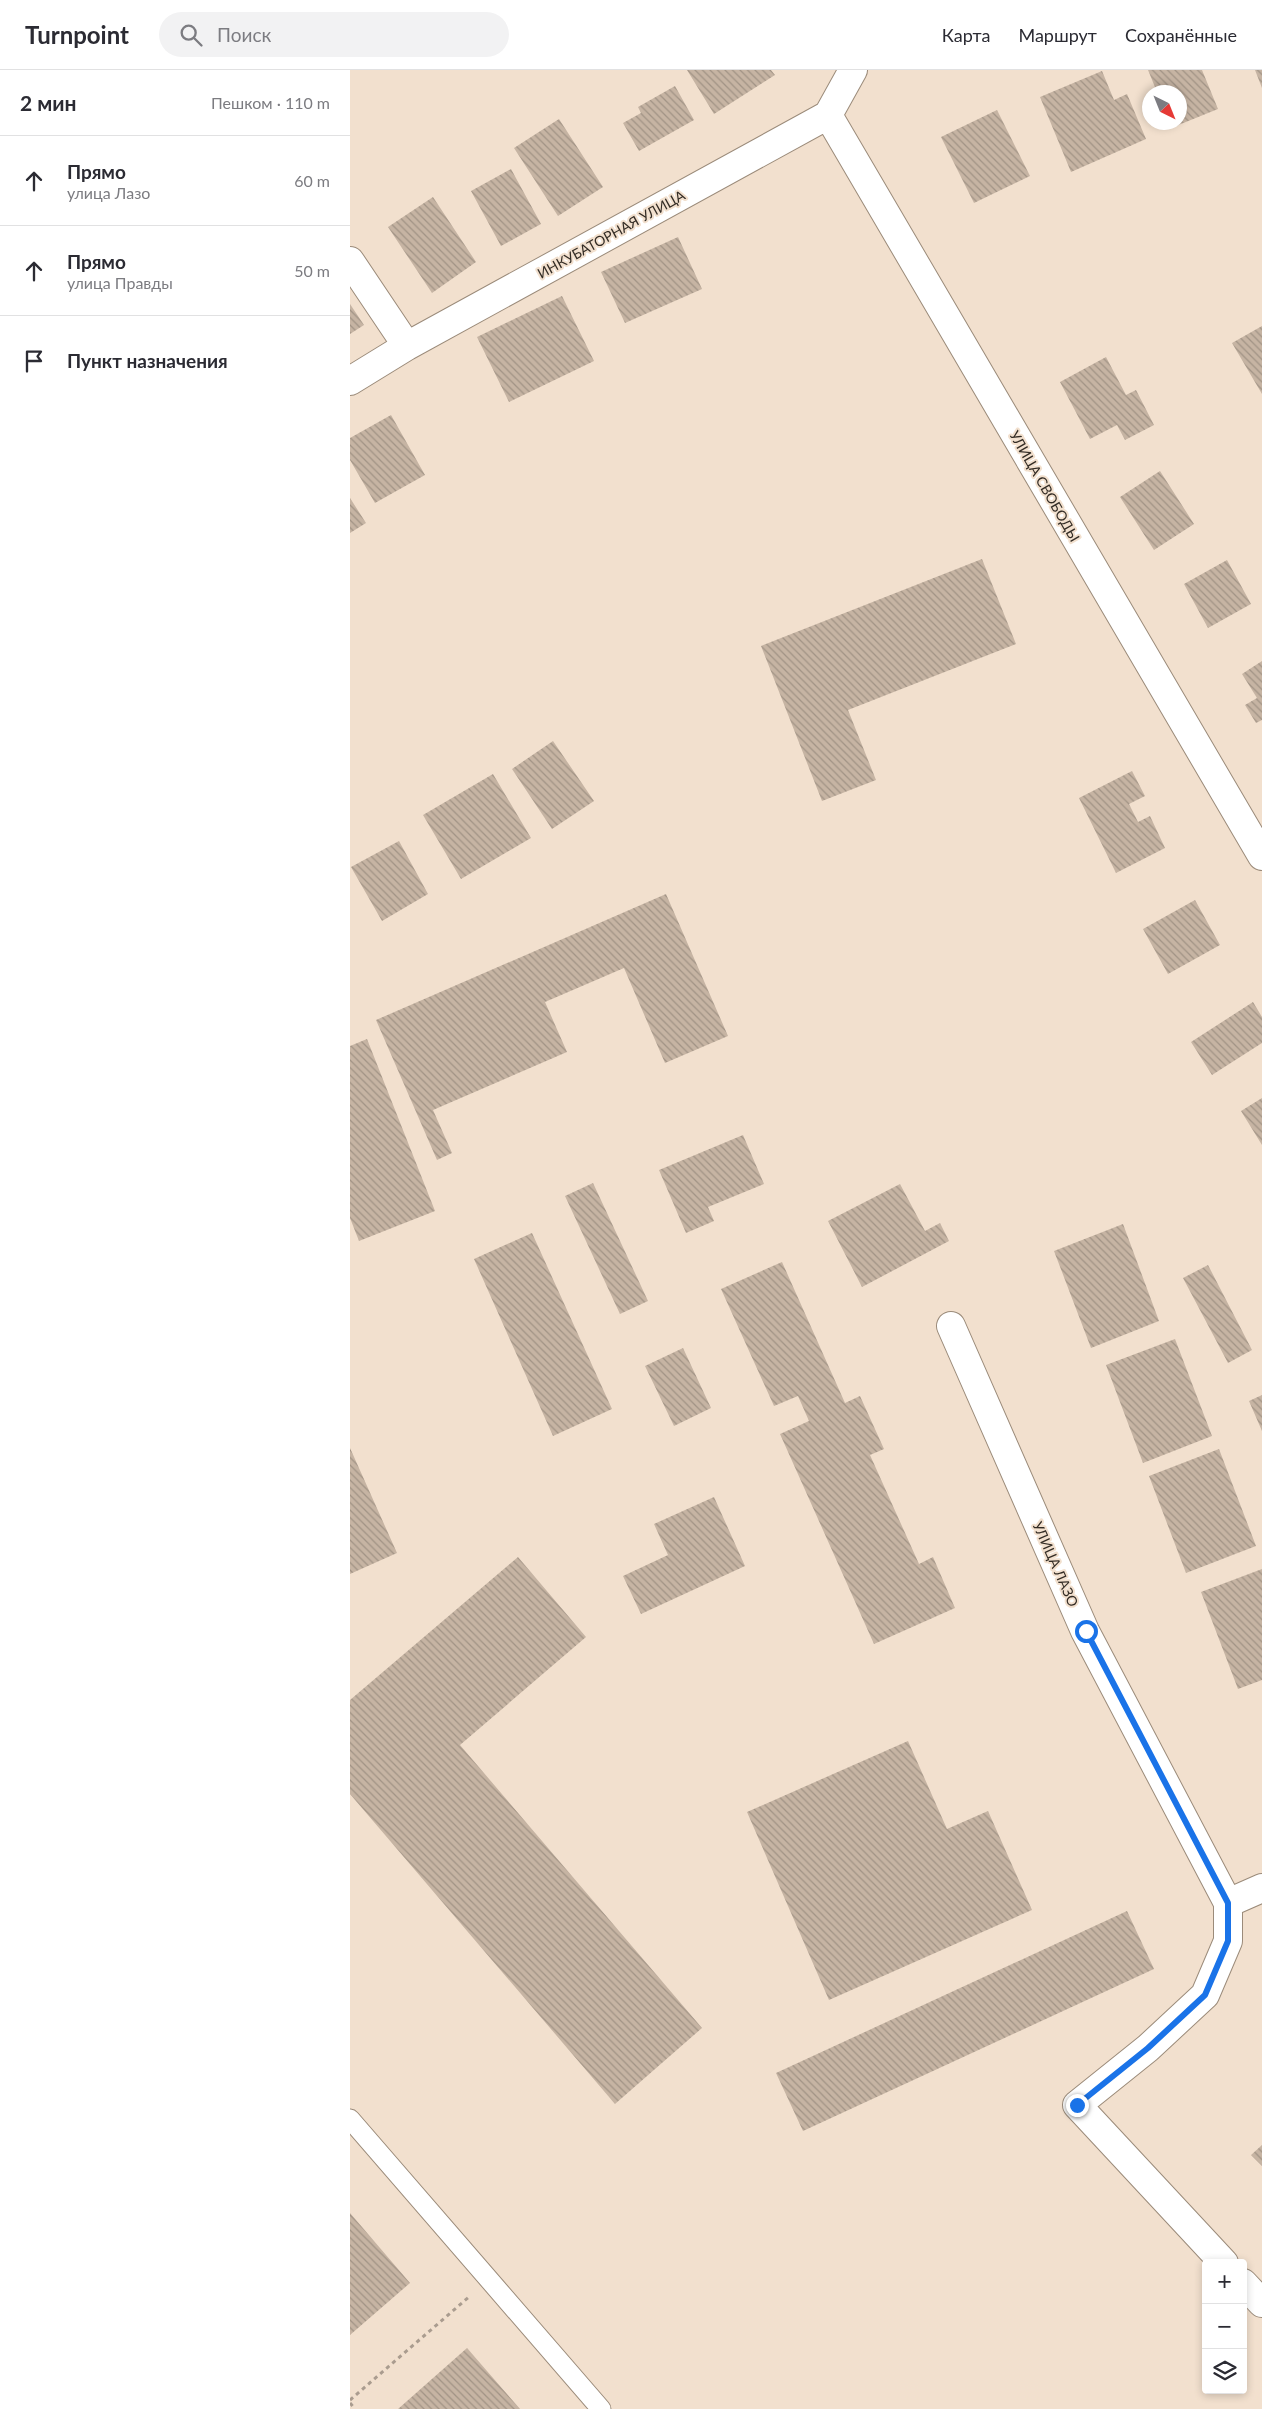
<!DOCTYPE html>
<html lang="ru">
<head>
<meta charset="utf-8">
<style>
	body { margin:0; font-family:Lato,sans-serif; background:#f2f2f3; color:#2b2b33 }
	.controls { position:absolute; right:15px; bottom:15px; display:grid; overflow:hidden; border-radius:5px; box-shadow:0 2px 8px #0003 }
	.controls button { width:45px; height:45px; display:grid; place-items:center; padding:0; border:0; border-bottom:1px solid #e1e1e2; background:#fff; color:#2b2b33; font:25px sans-serif }
	.compass { position:absolute; left:792px; top:15px; width:45px; height:45px; border-radius:50%; background:#fff; box-shadow:0 2px 8px #0003; rotate:137deg }
	.stop { position:absolute; width:15px; height:15px; margin:-11px; border:4px solid #1a73e8; border-radius:50%; background:#fff }
	.stop.end { background:#1a73e8; border-color:#fff; box-shadow:0 1px 5px #0008 }
	.list { margin:0; padding:0; list-style:none }
	h2 { display:flex; justify-content:space-between; align-items:center; height:65px; margin:0; padding:0 20px; font-size:21px }
	h2 small { font-size:16px; font-weight:400; color:#7c7c81 }
	.list li { display:grid; grid-template-columns:32px 1fr auto; gap:15px; align-items:center; box-sizing:border-box; height:90px; padding:0 20px; border-top:1px solid #e1e1e2 }
	.list b { display:block; font-size:19px; white-space:nowrap }
	.list p { margin:0; font-size:16px; white-space:nowrap; color:#7c7c81 }
	.list em { font-size:16px; font-style:normal; color:#7c7c81 }
	.icon { flex:none; width:28px; height:28px; fill:none; stroke:currentColor; stroke-width:2; stroke-linecap:round; stroke-linejoin:round }
	.map { position:relative; flex:none; width:912px; height:2339px; overflow:hidden }
	header { display:flex; align-items:center; gap:30px; box-sizing:border-box; height:70px; padding:0 25px; background:#fff; border-bottom:1px solid #e1e1e2 }
	header strong { font-size:24px }
	nav { display:flex; gap:28px; margin-inline-start:auto; font-size:18px }
	.search { width:350px; height:45px; background:#f2f2f3; display:flex; align-items:center; gap:12px; box-sizing:border-box; padding:0 18px; border-radius:28px; color:#7c7c81; font-size:19px }
	main { display:flex }
	aside { flex:1; background:#fff }
	.map>svg:first-child { display:block }
</style>
</head>
<body>
<header>
<strong>Turnpoint</strong>
<div class="search"><svg class="icon" aria-label="search" viewBox="0 0 24 24"><circle cx="10" cy="10" r="6"/><path d="M15 15l6 6"/></svg>Поиск</div>
<nav><a>Карта</a><a>Маршрут</a><a>Сохранённые</a></nav>
</header>
<main>
<aside>
<h2>2 мин<small>Пешком · 110 m</small></h2>
<ul class="list">
<li><svg class="icon" aria-label="ahead" viewBox="0 0 24 24"><path d="M12 20V5M6 11l6-6 6 6"/></svg><div><b>Прямо</b><p>улица Лазо</p></div><em>60 m</em></li>
<li><svg class="icon" aria-label="ahead" viewBox="0 0 24 24"><path d="M12 20V5M6 11l6-6 6 6"/></svg><div><b>Прямо</b><p>улица Правды</p></div><em>50 m</em></li>
<li><svg class="icon" aria-label="arrive" viewBox="0 0 24 24"><path d="M6 21V4h12l-3 4 3 4H6"/></svg><div><b>Пункт назначения</b></div></li>
</ul>
</aside>
<div class="map">
<svg width="912" height="2339" viewBox="0 0 912 2339">
	<defs>
		<pattern id="building-back-hatch" width="6" height="6" patternUnits="userSpaceOnUse" patternTransform="scale(1.25)"><rect width="6" height="6" fill="#c6b4a3"/><path d="M-1 5l2 2M0 0l6 6M5-1l2 2" fill="none" stroke="#a19385"/></pattern>
	</defs>
	<rect width="100%" height="100%" fill="#f2e0ce"/>
	<path fill="url(#building-back-hatch)" d="M 337,0 L 421,0 L 425,5 L 364,44 Z
		M 798,0 L 852,0 L 868,39 L 821,58 L 819,52 L 830,52 L 830,22 L 807,22 Z
		M 905,0 L 912,0 L 912,18 Z
		M 752,1 L 764,30 L 777,24 L 796,69 L 721,102 L 690,27 Z
		M 325,16 L 344,50 L 289,81 L 273,53 L 291,43 L 288,37 Z
		M 647,40 L 680,106 L 624,133 L 591,67 Z
		M 209,49 L 253,117 L 208,146 L 164,78 Z
		M 161,99 L 191,154 L 151,176 L 121,121 Z
		M 83,127 L 126,192 L 82,223 L 38,157 Z
		M 328,167 L 352,219 L 275,253 L 251,202 Z
		M 212,226 L 244,291 L 159,332 L 127,267 Z
		M 0,234 L 14,255 L 0,264 Z
		M 912,256 L 912,324 L 882,273 Z
		M 756,287 L 776,325 L 786,320 L 804,355 L 775,370 L 767,355 L 740,369 L 710,312 Z
		M 41,345 L 75,405 L 25,433 L 0,390 L 0,368 Z
		M 810,401 L 844,454 L 804,480 L 770,427 Z
		M 0,428 L 16,453 L 0,463 Z
		M 632,489 L 666,574 L 498,640 L 526,710 L 472,731 L 411,576 Z
		M 877,490 L 901,534 L 858,558 L 834,514 Z
		M 912,591 L 912,650 L 906,653 L 895,635 L 907,628 L 892,604 Z
		M 203,671 L 244,731 L 202,759 L 162,699 Z
		M 782,701 L 795,726 L 779,734 L 788,752 L 800,746 L 815,778 L 766,803 L 729,728 Z
		M 143,704 L 181,768 L 111,809 L 73,745 Z
		M 49,771 L 78,824 L 32,851 L 1,797 Z
		M 316,824 L 378,966 L 315,993 L 274,898 L 195,932 L 217,982 L 83,1040 L 102,1083 L 87,1090 L 26,950 Z
		M 845,830 L 870,875 L 818,904 L 793,859 Z
		M 903,932 L 912,947 L 912,973 L 862,1005 L 841,972 Z
		M 17,969 L 85,1141 L 9,1171 L 0,1148 L 0,976 Z
		M 912,1028 L 912,1075 L 891,1041 Z
		M 393,1065 L 414,1114 L 358,1137 L 364,1151 L 336,1163 L 309,1100 Z
		M 243,1113 L 298,1231 L 270,1244 L 215,1126 Z
		M 550,1114 L 575,1161 L 590,1153 L 599,1171 L 512,1217 L 478,1151 Z
		M 773,1154 L 809,1251 L 741,1278 L 704,1181 Z
		M 182,1163 L 262,1339 L 203,1366 L 124,1189 Z
		M 432,1192 L 495,1333 L 510,1326 L 534,1379 L 520,1385 L 569,1494 L 583,1487 L 605,1538 L 524,1574 L 430,1364 L 459,1351 L 448,1326 L 424,1336 L 371,1219 Z
		M 858,1195 L 902,1280 L 878,1293 L 833,1208 Z
		M 825,1269 L 862,1366 L 793,1393 L 756,1295 Z
		M 333,1278 L 361,1338 L 324,1356 L 295,1296 Z
		M 912,1325 L 912,1361 L 899,1331 Z
		M 0,1378 L 47,1483 L 0,1504 Z
		M 869,1379 L 906,1476 L 836,1503 L 799,1406 Z
		M 364,1427 L 395,1496 L 291,1544 L 273,1506 L 318,1485 L 304,1454 Z
		M 168,1487 L 236,1567 L 110,1675 L 352,1958 L 265,2034 L 0,1724 L 0,1630 Z
		M 912,1499 L 912,1610 L 888,1619 L 851,1522 Z
		M 558,1671 L 597,1759 L 638,1741 L 682,1840 L 479,1930 L 397,1742 Z
		M 777,1841 L 804,1899 L 453,2061 L 426,2003 Z
		M 912,2075 L 912,2096 L 901,2085 Z
		M 0,2143 L 60,2213 L 0,2265 Z
		M 117,2278 L 170,2339 L 48,2339 Z"/>
	<g fill="none" stroke-linecap="round" stroke-linejoin="round">
		<defs>
			<path id="service" d="M 0,2049 L 251,2339"/>
			<path id="minor" d="M 478,45 L 912,786
				M 0,191 L 57,276
				M 0,311 L 57,276 L 478,45 L 503,0
				M 601,1256 L 735,1561 L 878,1833
				M 874,2193 L 727,2035 L 798,1978 L 855,1925 L 878,1871 L 878,1833 L 912,1818
				M 893,2213 L 912,2233"/>
		</defs>
		<use href="#service" stroke="#9b8b7a" stroke-width="21"/>
		<use href="#minor" stroke="#9b8b7a" stroke-width="30"/>
		<path stroke="#aa9c8f" stroke-width="3" stroke-dasharray="4 4" stroke-linecap="butt" d="M 0,2330 L 120,2226
			M 0,2333 L 5,2339"/>
		<use href="#service" stroke="#fff" stroke-width="19"/>
		<use href="#minor" stroke="#fff" stroke-width="28"/>
	</g>
	<g fill="none" stroke-linecap="round" stroke-linejoin="round">
		<path stroke="#1a73e8" stroke-width="6" d="M 727,2035 L 798,1978 L 855,1925 L 878,1871 L 878,1833 L 736,1561"/>
	</g>
	<g text-anchor="middle" dominant-baseline="central" stroke-width="4" stroke-linejoin="round" paint-order="stroke">
		<g font-size="14" fill="#332c25" stroke="#f2e0ce">
			<text transform="translate(261 164) rotate(-29)">ИНКУБАТОРНАЯ УЛИЦА</text>
			<text transform="translate(695 416) rotate(60)">УЛИЦА СВОБОДЫ</text>
			<text transform="translate(706 1494) rotate(66)">УЛИЦА ЛАЗО</text>
		</g>
	</g>
</svg>
<div class="controls">
<button>+</button>
<button>−</button>
<button><svg class="icon" aria-label="layers" viewBox="0 0 24 24"><path d="M12 4l9 5-9 5-9-5zM3 14l9 5 9-5"/></svg></button>
</div>
<svg class="compass" viewBox="-18 -18 36 36"><path d="M0-13l5 13h-10z" fill="#e53935"/><path d="M0 13l5-13h-10z" fill="#7c7c81"/></svg>
<div class="stop" style="left:736px;top:1561px"></div>
<div class="stop end" style="left:727px;top:2035px"></div>
</div>
</main>
</body>
</html>
